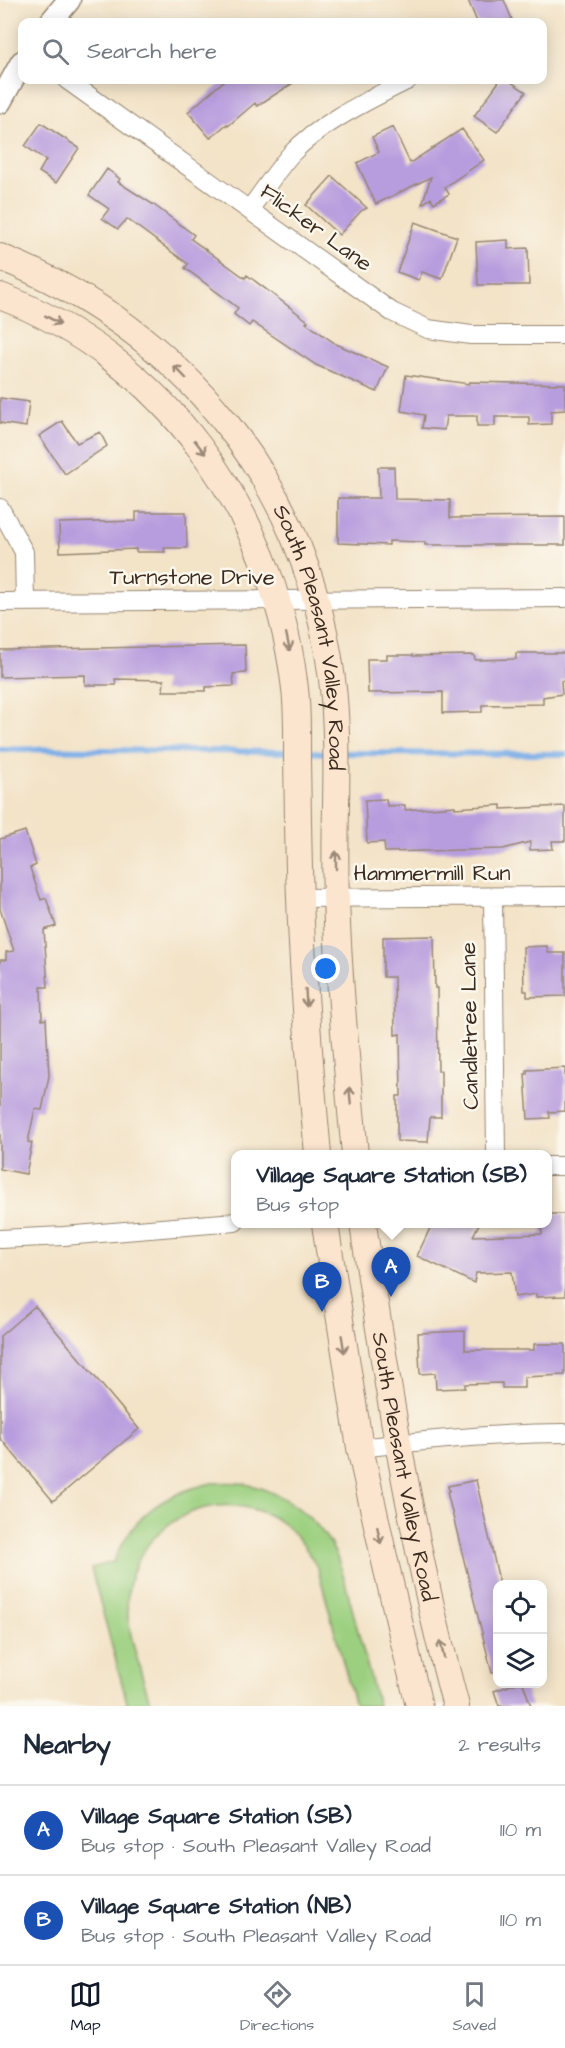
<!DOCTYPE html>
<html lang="en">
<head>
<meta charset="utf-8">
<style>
	body { margin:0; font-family:"Architects Daughter",sans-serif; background:#f6f6f7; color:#1f2937 }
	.controls { position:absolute; right:18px; bottom:18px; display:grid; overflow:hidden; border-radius:12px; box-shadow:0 3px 15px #0003 }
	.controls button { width:54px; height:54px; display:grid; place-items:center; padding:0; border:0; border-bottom:2px solid #e0e1e3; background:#fff; color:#1f2937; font:30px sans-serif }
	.you { position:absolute; left:326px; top:969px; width:21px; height:21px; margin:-15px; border:4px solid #fff; border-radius:50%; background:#1a73e8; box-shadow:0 0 0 9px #1a73e833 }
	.badge { display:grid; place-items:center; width:39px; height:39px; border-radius:50%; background:#111827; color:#fff; font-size:20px; font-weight:700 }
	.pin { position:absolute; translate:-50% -50px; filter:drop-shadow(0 2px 3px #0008) }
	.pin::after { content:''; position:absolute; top:32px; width:21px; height:18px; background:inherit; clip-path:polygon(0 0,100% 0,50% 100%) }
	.popup { position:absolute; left:231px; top:1150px; width:321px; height:78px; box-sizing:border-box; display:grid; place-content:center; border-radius:12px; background:#fff; filter:drop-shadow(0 2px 4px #0005); font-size:20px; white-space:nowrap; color:#747a83 }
	.popup b { font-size:22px; color:#1f2937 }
	.popup::after { content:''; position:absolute; left:50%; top:100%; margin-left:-12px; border:12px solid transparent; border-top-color:#fff }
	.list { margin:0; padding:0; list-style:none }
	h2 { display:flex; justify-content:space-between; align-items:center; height:78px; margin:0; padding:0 24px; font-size:26px }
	h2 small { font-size:20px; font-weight:400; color:#747a83 }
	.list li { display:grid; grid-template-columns:39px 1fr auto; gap:18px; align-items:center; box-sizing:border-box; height:90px; padding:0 24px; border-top:2px solid #e0e1e3 }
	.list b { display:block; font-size:22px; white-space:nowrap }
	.list p { margin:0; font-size:20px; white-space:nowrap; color:#747a83 }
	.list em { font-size:20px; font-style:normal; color:#747a83 }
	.icon { flex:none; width:33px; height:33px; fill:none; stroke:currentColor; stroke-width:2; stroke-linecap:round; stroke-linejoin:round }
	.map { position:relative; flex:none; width:565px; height:1706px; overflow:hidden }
	.search { position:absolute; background:#fff; box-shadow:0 3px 15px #0003; left:18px; right:18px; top:18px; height:66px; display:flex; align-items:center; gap:15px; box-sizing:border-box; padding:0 21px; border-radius:12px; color:#747a83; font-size:22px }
	.sheet { height:258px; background:#fff }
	nav { display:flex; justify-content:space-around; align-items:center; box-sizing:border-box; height:84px; border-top:2px solid #e0e1e3; background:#fff; font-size:16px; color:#747a83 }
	nav a { display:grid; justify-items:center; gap:3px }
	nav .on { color:#111827 }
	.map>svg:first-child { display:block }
</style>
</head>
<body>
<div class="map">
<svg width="565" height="1706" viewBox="0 0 565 1706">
	<rect width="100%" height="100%" fill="#fbf7ec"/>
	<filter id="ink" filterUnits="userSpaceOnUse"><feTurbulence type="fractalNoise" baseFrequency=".0167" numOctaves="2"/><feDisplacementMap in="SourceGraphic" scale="12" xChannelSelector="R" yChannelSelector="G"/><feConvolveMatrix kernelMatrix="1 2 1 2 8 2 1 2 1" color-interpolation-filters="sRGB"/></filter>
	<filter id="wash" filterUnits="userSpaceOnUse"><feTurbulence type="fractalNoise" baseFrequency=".008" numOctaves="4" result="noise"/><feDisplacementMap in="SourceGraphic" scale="24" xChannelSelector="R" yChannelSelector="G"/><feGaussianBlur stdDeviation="1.35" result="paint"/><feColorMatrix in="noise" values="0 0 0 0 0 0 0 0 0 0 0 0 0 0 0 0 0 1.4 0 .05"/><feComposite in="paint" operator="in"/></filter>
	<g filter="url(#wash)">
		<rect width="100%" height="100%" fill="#f3e3c7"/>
		<path fill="#9cd080" stroke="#6c7d4f" stroke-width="1.5" d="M 212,1483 C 221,1483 231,1482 240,1483 C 281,1490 319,1517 336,1555 C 344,1573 348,1594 353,1612 C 361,1644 370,1675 378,1706 L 355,1706 L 318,1569 C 308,1550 296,1532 278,1520 C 218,1484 143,1519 129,1586 C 121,1622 142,1671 151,1706 L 128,1706 L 91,1568 L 113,1562 C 134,1515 162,1494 212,1483 Z"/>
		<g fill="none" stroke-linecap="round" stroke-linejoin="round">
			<path stroke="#7baee8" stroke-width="6" d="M 0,749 L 291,752
				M 302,752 L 330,753
				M 344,753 L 565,754"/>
		</g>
		<g id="blocks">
			<path fill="#b89dde" d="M 468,0 L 504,0 L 513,22 L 477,22 Z
				M 225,80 L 298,80 L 257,106 L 255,103 L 228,126 L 227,124 L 210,138 L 188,112 Z
				M 500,80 L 508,80 L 526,92 L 497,132 L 474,116 Z
				M 41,123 L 79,148 L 56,183 L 39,172 L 46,160 L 25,146 Z
				M 393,127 L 410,163 L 462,129 L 484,160 L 445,187 L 449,194 L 434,203 L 431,198 L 422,204 L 431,177 L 376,204 L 357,163 L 379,152 L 372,137 Z
				M 107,169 L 120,179 L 118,182 L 154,205 L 194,235 L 191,239 L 245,278 L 247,275 L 308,321 L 306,323 L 336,344 L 388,367 L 377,392 L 316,365 L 252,322 L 249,326 L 234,314 L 238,308 L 185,268 L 188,264 L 127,219 L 118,229 L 102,218 L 109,209 L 89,195 Z
				M 332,176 L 367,208 L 361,211 L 339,235 L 306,205 Z
				M 415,222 L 457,237 L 442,279 L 422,272 L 419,280 L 397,272 Z
				M 508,240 L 508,249 L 528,248 L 529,285 L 478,285 L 476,242 Z
				M 406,375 L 469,384 L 469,382 L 565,384 L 565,410 L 551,411 L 551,424 L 529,425 L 529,417 L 495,417 L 495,426 L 477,426 L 477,416 L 446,416 L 444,430 L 422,428 L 424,415 L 401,411 Z
				M 0,398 L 29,402 L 26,427 L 0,423 Z
				M 62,421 L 77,443 L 100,432 L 107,446 L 65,474 L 39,436 Z
				M 378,467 L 394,467 L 395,499 L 450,500 L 450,518 L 565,517 L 565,545 L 425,545 L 425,542 L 389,541 L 389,545 L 338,543 L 338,498 L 379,498 Z
				M 136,512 L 186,512 L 187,548 L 164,548 L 165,552 L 136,552 L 136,549 L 60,552 L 59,523 L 136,521 Z
				M 245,645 L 246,673 L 233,674 L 234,686 L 206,687 L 206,691 L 163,691 L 164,680 L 115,679 L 116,685 L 85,685 L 85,675 L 0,677 L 0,650 Z
				M 516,653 L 565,653 L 565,681 L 561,681 L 562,694 L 543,697 L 543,704 L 482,705 L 482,712 L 443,713 L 443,692 L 368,693 L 367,659 L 387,659 L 387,655 L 413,655 L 413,656 L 474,655 L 475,660 L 516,659 Z
				M 386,799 L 387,806 L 405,805 L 405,810 L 455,806 L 455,808 L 501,805 L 501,809 L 565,806 L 565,841 L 552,841 L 553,849 L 530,850 L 530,842 L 503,849 L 385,852 L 384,842 L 367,843 L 365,800 Z
				M 25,831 L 36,865 L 30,868 L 41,900 L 46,898 L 56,926 L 44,930 L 48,987 L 41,987 L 42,1020 L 46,1019 L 49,1076 L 42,1110 L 35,1109 L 28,1142 L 32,1143 L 26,1174 L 0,1169 L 0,960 L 6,960 L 6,952 L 14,951 L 0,909 L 0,839 Z
				M 434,936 L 435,988 L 437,988 L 438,1071 L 441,1071 L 441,1117 L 430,1117 L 428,1142 L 397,1141 L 397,1096 L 401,1096 L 400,1034 L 395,1035 L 394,977 L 383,977 L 383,937 Z
				M 547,946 L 548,953 L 565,953 L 565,996 L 527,997 L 527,991 L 524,991 L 523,947 Z
				M 565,1068 L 565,1111 L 549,1112 L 550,1118 L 528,1119 L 525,1074 L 527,1074 L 527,1070 Z
				M 547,1214 L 564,1214 L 565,1296 L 536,1297 L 536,1294 L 515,1297 L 512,1272 L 476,1273 L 474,1283 L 417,1256 L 432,1224 L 479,1224 L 473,1236 L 542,1234 L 541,1224 L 547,1224 Z
				M 35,1306 L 139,1429 L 53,1501 L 0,1438 L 0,1336 Z
				M 465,1331 L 465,1350 L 534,1350 L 534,1344 L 565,1344 L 565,1375 L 524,1377 L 524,1388 L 502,1388 L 502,1383 L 465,1384 L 465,1388 L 436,1389 L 435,1373 L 420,1374 L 418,1333 Z
				M 476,1480 L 498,1576 L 498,1672 L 492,1673 L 447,1492 L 449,1491 L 448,1486 Z
				M 517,1683 L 523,1683 L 531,1706 L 499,1706 L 494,1691 Z"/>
		</g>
	</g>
	<g filter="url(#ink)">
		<use href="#blocks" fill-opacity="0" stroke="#978672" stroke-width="1.5"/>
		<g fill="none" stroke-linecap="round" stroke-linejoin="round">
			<defs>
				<path id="minor" d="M 67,80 L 392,312 L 428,329 L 471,335 L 565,335
					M 249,210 C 263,192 276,171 291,154 C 320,123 371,99 408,80
					M 0,508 L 24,552 L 25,602
					M 0,602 L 565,598
					M 493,897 L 496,1154
					M 300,898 L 565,896
					M 547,1166 L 565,1166
					M 0,1239 L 64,1236 L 235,1222
					M 360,1448 C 428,1440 497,1433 565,1433"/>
				<path id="tertiary" d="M 51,22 L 69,0
					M 0,102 L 22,62"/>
				<g id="secondary">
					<path id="s1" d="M 0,257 C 182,330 307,482 332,679 C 341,752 333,826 336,899 C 339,984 347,1070 355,1154"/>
					<path d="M 0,296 C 163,358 272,510 294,681 C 298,707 297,733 297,760 C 298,806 298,852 300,898 C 303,984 310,1069 318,1154"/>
					<path d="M 325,1224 L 360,1448 L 386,1566 L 419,1706"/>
					<path id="s2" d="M 363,1224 C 387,1386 413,1548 456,1706"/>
				</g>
			</defs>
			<use href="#minor" stroke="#978672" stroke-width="20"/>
			<use href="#tertiary" stroke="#978672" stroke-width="25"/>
			<use href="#secondary" stroke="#978672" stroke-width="28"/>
			<use href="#minor" stroke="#fff" stroke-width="18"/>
			<use href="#tertiary" stroke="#fff" stroke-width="22"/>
			<use href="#secondary" stroke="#fbe5cf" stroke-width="26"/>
		</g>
		<defs><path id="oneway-shaft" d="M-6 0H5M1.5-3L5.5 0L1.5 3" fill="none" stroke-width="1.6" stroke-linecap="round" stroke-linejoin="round" transform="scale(1.5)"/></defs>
		<g stroke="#9b8876">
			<use href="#oneway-shaft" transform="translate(53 320) rotate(29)"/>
			<use href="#oneway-shaft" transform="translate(180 372) rotate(-134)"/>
			<use href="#oneway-shaft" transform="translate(200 447) rotate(52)"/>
			<use href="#oneway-shaft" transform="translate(288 642) rotate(78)"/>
			<use href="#oneway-shaft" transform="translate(336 860) rotate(-90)"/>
			<use href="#oneway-shaft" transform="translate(306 998) rotate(87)"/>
			<use href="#oneway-shaft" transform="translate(350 1096) rotate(-95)"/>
			<use href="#oneway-shaft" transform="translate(343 1344) rotate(81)"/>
			<use href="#oneway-shaft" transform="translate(379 1535) rotate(78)"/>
			<use href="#oneway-shaft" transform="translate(442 1649) rotate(-103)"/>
		</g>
	</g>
	<g text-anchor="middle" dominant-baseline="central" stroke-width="5" stroke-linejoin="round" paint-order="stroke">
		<g font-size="22" fill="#3b2a1e" stroke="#fbf7ec">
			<text transform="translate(316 228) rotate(36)">Flicker Lane</text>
			<text x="192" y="577">Turnstone Drive</text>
			<text stroke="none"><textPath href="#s1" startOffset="519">South Pleasant Valley Road</textPath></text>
			<text x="432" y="873">Hammermill Run</text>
			<text transform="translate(470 1026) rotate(-91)">Candletree Lane</text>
			<text stroke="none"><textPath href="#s2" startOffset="246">South Pleasant Valley Road</textPath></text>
		</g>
	</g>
</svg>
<div class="controls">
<button><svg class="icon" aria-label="locate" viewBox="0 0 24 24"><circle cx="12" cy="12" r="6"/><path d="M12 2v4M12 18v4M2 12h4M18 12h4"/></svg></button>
<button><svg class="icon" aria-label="layers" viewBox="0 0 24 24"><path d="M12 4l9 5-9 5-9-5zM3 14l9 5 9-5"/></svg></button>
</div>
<div class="you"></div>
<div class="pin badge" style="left:391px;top:1297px;background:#1a4fb4">A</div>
<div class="popup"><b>Village Square Station (SB)</b>Bus stop</div>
<div class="pin badge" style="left:322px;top:1312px;background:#1a4fb4">B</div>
<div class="search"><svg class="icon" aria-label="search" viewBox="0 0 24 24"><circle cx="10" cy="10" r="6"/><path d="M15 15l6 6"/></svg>Search here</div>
</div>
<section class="sheet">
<h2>Nearby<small>2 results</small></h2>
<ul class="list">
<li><span class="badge" style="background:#1a4fb4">A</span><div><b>Village Square Station (SB)</b><p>Bus stop · South Pleasant Valley Road</p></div><em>110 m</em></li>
<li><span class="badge" style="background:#1a4fb4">B</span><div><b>Village Square Station (NB)</b><p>Bus stop · South Pleasant Valley Road</p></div><em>110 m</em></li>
</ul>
</section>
<nav>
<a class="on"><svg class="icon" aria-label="map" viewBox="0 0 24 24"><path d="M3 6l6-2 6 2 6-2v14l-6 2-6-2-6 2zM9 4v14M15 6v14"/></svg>Map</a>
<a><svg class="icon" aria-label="directions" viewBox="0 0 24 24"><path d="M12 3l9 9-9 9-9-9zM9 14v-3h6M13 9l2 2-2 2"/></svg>Directions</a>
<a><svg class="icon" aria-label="saved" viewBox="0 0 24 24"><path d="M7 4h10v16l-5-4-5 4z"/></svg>Saved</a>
</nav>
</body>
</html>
